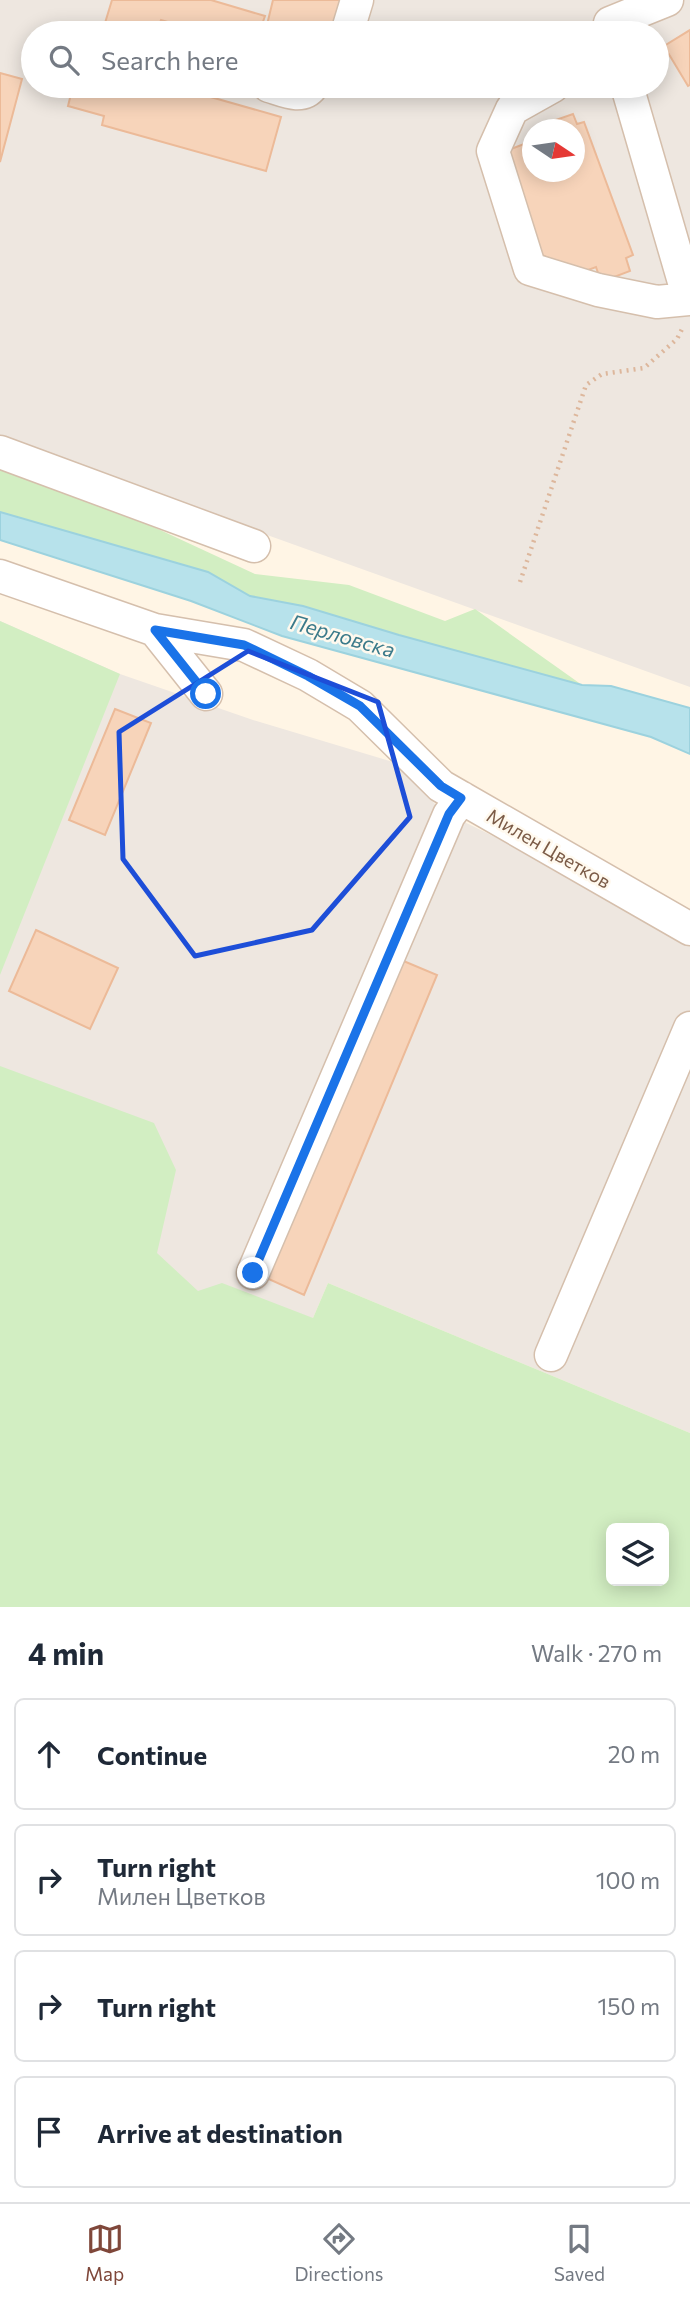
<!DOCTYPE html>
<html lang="en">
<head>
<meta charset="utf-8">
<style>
	body { margin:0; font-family:Commissioner,sans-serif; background:#f2f2f3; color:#1f2937 }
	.controls { position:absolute; right:21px; bottom:21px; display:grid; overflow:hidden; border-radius:10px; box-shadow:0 4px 18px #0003 }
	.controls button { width:63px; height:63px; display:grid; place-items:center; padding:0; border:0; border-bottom:2px solid #e0e1e3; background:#fff; color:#1f2937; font:35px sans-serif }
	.compass { position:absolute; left:522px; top:119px; width:63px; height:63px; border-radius:50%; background:#fff; box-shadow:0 4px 18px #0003; rotate:103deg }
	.stop { position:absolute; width:21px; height:21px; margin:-16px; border:5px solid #1a73e8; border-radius:50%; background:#fff }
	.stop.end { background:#1a73e8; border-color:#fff; box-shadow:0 2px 7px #0008 }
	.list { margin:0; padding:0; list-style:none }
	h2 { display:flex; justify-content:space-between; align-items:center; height:91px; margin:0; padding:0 28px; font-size:30px }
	h2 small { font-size:23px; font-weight:400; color:#747a83 }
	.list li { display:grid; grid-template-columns:46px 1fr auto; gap:21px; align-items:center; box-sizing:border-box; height:112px; margin:0 14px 14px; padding:0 14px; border:2px solid #e0e1e3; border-radius:10px }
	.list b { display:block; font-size:26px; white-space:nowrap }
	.list p { margin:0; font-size:23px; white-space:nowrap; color:#747a83 }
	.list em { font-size:23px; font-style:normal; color:#747a83 }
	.icon { flex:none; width:38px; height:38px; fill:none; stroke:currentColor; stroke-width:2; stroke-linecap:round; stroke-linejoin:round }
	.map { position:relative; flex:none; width:690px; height:1607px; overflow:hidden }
	.search { position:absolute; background:#fff; box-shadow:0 4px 18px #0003; left:21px; right:21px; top:21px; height:77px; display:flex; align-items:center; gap:18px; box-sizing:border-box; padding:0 24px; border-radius:38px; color:#747a83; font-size:26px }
	.sheet { height:595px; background:#fff }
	nav { display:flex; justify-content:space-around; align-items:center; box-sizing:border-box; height:98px; border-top:2px solid #e0e1e3; background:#fff; font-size:19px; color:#747a83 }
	nav a { display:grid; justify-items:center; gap:4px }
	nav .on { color:#7f473a }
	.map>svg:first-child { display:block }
</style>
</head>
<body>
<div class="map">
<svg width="690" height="1607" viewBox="0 0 690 1607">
	<rect width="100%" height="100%" fill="#fff5e5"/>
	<path fill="#eee7e0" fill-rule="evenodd" d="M 0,0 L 690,0 L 690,687 L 0,439 ZM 33,33 L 657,33 L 657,86 L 33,86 ZM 532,130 L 574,130 L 574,172 L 532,172 Z
		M 0,621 L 120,674 L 253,720 L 393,762 L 442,811 L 503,841 L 690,942 L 690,1433 L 328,1283 L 313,1318 L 0,1607 Z"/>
	<path fill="#d2eec2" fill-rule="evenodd" d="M 0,464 L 89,497 L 255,574 L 349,585 L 445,621 L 475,609 L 582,685 L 399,635 L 303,606 L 250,596 L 208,572 L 0,512 Z
		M 0,621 L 120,674 L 0,975 Z
		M 0,1066 L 154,1123 L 176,1170 L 157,1253 L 198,1291 L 222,1283 L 313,1318 L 328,1283 L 690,1433 L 690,1607 L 0,1607 ZM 664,1528 L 664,1581 L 611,1581 L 611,1528 Z"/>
	<path fill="#b7e2eb" stroke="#9cd2de" stroke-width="2" d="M 0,512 L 208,572 L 250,596 L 303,606 L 399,635 L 582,685 L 611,686 L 690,708 L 690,754 L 651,737 L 282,636 L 191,601 L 0,540 Z"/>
	<path fill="#f7d4ba" stroke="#ecba98" stroke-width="2" d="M 112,0 L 211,0 L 265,16 L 259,33 L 205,33 L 161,20 L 157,33 L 102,33 Z
		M 273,0 L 343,0 L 334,33 L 265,33 Z
		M 690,30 L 690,85 L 688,86 L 664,46 Z
		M 0,73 L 22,79 L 0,162 Z
		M 73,86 L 172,86 L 281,117 L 266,171 L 102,125 L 104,116 L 68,106 Z
		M 573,114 L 577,124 L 584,122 L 633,255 L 626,258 L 630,271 L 601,282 L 596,267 L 580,273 L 540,254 L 503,152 L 532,141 L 532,172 L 574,172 L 574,130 L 546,130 L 544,124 Z
		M 115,709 L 151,723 L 105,835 L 69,820 Z
		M 36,930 L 118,968 L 90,1029 L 9,991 Z
		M 394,957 L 437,975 L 304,1295 L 262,1276 Z"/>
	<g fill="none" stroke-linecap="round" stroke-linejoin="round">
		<defs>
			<path id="minor" d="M 610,23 L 667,0
				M 347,33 L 357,0
				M 269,86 C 283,90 302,100 312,86
				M 553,86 L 512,109 L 493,151 L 530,269 L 598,290 L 657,302 L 689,299 L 627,86
				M 0,452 L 254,546
				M 0,576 L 155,630 L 244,645 L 308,675 L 360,706 L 441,786 L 690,929
				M 155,630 L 206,694
				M 253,1273 L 449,815 L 462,798
				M 551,1355 L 690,1028"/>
		</defs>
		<use href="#minor" stroke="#d5bfac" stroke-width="35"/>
		<path stroke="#ddb79c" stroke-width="4.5" stroke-dasharray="2 5" stroke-linecap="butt" d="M 520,582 L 586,385 L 602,374 L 644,368 L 677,339 L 683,327"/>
		<use href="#minor" stroke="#fff" stroke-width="32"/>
	</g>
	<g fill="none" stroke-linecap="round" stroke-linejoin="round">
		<path stroke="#1a73e8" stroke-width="9" d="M 206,694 L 155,630 L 244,645 L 308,676 L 360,706 L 441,786 L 461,798 L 449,814 L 253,1273"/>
	</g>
	<path fill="none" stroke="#1d4ed8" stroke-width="5" stroke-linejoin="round" d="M 248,651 L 378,702 L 410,817 L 312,930 L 195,956 L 123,859 L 119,732 Z"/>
	<g text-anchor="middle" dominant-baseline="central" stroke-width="5" stroke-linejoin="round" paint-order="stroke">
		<g font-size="19" fill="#7b5b47" stroke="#fff9ee">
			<text transform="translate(549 848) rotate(30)">Милен Цветков</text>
		</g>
		<g font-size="21" font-style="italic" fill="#3b7a8a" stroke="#fff9ee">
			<text transform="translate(343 635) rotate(16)">Перловска</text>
		</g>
	</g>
</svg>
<div class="controls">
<button><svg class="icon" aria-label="layers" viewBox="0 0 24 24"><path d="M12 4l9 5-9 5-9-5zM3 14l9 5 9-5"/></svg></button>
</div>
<svg class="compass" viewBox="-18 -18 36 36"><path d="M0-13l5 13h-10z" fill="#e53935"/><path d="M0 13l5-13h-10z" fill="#747a83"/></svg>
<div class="stop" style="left:206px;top:694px"></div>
<div class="stop end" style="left:253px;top:1273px"></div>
<div class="search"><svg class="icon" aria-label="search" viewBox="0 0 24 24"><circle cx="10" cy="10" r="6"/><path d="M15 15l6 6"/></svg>Search here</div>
</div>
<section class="sheet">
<h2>4 min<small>Walk · 270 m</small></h2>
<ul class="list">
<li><svg class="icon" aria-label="ahead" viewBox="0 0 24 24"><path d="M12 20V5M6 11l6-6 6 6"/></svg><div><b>Continue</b></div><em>20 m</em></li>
<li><svg class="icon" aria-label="right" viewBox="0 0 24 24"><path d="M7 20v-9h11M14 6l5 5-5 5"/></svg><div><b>Turn right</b><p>Милен Цветков</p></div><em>100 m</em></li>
<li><svg class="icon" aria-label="right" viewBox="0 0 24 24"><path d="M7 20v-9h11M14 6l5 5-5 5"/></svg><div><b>Turn right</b></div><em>150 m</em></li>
<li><svg class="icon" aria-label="arrive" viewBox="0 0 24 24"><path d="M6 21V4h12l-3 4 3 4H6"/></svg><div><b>Arrive at destination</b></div></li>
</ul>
</section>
<nav>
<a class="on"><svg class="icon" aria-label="map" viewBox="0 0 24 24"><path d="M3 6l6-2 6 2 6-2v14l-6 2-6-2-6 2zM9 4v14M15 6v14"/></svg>Map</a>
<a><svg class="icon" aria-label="directions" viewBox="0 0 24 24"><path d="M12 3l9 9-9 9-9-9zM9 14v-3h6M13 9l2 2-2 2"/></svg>Directions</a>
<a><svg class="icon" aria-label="saved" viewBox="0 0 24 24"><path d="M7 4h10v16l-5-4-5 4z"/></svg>Saved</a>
</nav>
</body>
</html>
